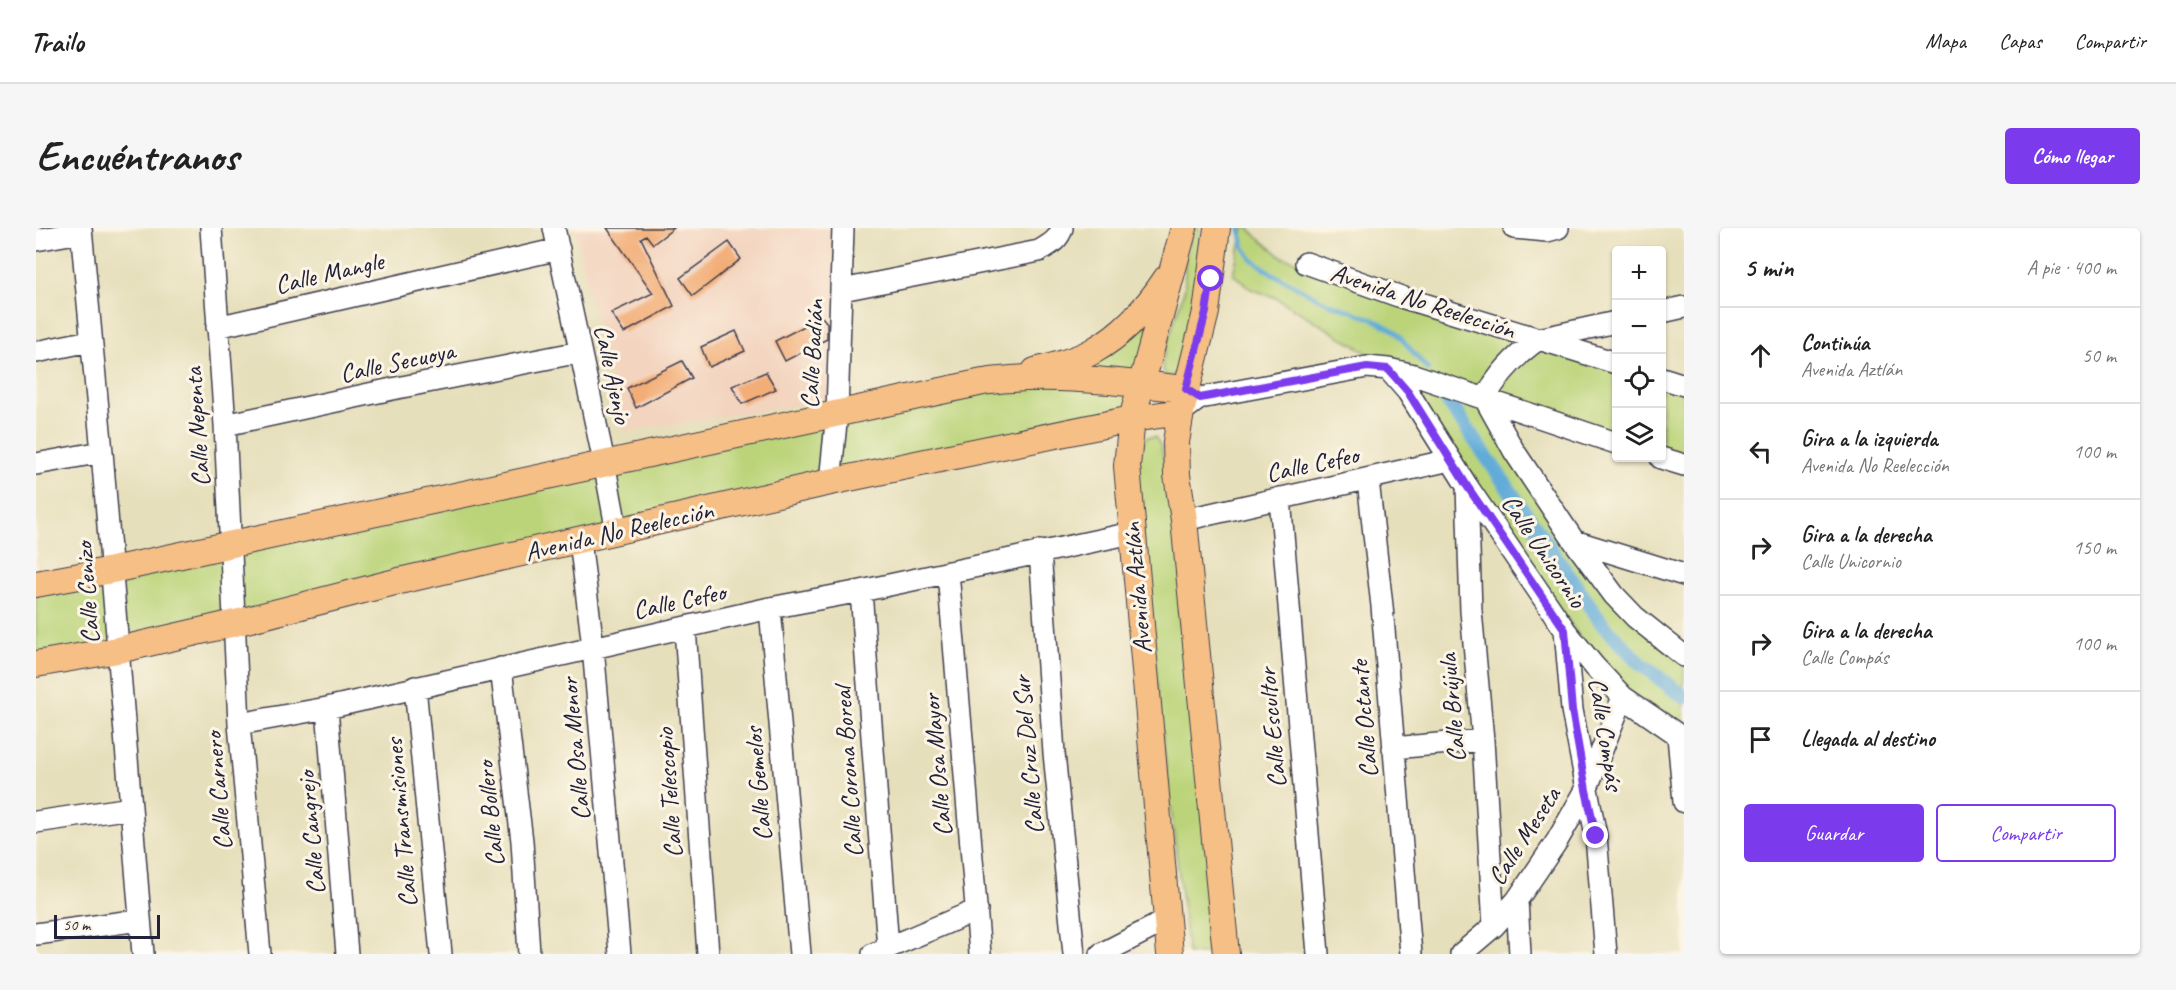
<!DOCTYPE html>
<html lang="es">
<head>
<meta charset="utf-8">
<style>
	body { margin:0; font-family:Caveat,sans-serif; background:#f6f6f6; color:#222 }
	.controls { position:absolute; right:18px; top:18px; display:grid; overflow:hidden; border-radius:6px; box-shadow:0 2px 4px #0004 }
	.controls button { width:54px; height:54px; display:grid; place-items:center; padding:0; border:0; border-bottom:2px solid #e0e0e0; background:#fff; color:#222; font:30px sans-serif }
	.scale { position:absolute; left:18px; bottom:15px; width:106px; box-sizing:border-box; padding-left:6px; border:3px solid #22223b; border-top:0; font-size:16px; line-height:21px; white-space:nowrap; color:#22223b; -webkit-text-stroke:4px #fcf5e5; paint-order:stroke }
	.stop { position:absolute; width:18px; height:18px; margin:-14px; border:4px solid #7c3aed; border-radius:50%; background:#fff }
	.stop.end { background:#7c3aed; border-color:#fff; box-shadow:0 2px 6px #0008 }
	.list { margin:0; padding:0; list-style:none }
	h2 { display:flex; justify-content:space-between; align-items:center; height:78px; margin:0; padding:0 24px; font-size:26px }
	h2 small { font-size:20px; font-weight:400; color:#767676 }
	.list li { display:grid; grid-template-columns:39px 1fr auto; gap:18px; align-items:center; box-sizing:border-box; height:96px; padding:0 24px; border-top:2px solid #e0e0e0 }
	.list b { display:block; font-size:22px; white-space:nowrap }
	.list p { margin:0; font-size:20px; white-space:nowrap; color:#767676 }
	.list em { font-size:20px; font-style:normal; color:#767676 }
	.actions { display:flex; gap:12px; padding:18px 24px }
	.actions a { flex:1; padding:14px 0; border:2px solid #7c3aed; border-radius:6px; text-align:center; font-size:21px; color:#7c3aed }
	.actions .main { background:#7c3aed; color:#fff }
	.icon { flex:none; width:33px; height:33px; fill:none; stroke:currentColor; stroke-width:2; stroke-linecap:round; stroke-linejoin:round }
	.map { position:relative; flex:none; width:1648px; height:726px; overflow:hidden; border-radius:6px }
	header { display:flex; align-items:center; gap:36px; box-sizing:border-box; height:84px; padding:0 30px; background:#fff; border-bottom:2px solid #e0e0e0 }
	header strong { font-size:28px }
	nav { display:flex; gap:33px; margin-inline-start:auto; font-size:21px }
	.intro { display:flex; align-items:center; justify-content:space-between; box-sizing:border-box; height:144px; padding:0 36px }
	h1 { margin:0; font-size:42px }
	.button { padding:15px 27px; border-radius:6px; background:#7c3aed; color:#fff; font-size:21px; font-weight:700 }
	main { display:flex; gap:36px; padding:0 36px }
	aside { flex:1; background:#fff; border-radius:6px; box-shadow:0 2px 4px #0004 }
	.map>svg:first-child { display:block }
</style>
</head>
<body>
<header>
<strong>Trailo</strong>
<nav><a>Mapa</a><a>Capas</a><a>Compartir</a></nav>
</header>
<div class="intro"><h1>Encuéntranos</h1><a class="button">Cómo llegar</a></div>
<main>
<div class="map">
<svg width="1648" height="726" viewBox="0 0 1648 726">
	<rect width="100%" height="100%" fill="#fcf5e5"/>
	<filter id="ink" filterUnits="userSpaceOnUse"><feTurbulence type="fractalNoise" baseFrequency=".0167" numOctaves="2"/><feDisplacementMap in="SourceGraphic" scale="12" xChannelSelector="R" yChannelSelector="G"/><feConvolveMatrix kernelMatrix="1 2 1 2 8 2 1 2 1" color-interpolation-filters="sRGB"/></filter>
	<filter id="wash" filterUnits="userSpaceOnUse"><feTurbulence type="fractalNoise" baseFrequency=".008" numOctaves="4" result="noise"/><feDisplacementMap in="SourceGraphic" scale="24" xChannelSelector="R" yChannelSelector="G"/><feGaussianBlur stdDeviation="1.35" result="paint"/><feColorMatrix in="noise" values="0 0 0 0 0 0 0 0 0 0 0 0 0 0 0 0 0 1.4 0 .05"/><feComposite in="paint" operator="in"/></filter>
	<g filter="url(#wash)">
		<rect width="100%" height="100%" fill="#e6dfbb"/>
		<path fill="#f3d4bf" d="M 539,0 L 802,0 L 794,172 L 587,204 L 546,37 Z"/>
		<path fill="#bbd479" stroke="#6e7b5a" stroke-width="1.5" d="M 1158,0 L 1163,0 L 1164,28 L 1163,72 L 1144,138 L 1139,147 L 1131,148 L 1127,142 L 1126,133 L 1149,60 L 1149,33 Z
			M 1208,0 L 1213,0 L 1221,9 L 1248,30 L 1270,35 L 1580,135 L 1580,214 L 1450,171 L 1538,313 L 1648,428 L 1648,511 L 1587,469 L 1352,141 L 1327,122 L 1238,69 L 1215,61 L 1197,46 Z
			M 1123,61 L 1096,191 L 0,436 L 0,356 L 1022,137 Z
			M 1626,150 L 1648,157 L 1648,235 L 1626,228 Z
			M 1111,209 L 1119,209 L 1125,218 L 1142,308 L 1187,726 L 1152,726 L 1101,286 L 1103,217 Z"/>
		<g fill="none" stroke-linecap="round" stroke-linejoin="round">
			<path stroke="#60abd8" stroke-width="4.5" d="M 1204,0 L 1207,18 L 1216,31 L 1237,46 L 1287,73 L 1337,91 L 1359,103 L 1392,142"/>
			<path stroke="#60abd8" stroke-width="15" d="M 1411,172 L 1567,397 L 1605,436 L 1648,469"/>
		</g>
		<g id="blocks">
			<path fill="#f3ad77" d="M 571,0 L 638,0 L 617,16 L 610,7 L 605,10 L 638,78 L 588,105 L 575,85 L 617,65 Z
				M 693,14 L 705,31 L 657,68 L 644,50 Z
				M 786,89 L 791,95 L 791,111 L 749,133 L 739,113 Z
				M 700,103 L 709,123 L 673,139 L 665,119 Z
				M 646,133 L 656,150 L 600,180 L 591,160 Z
				M 730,144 L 740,161 L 706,176 L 696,158 Z"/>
		</g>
	</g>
	<g filter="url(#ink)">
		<use href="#blocks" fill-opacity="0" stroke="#3f3e4e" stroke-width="1.5"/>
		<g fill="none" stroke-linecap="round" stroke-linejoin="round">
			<defs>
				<path id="minor" d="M 45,0 L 66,224 L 107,726
					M 175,0 L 189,197 L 203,496 L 224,726
					M 518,0 L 568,234 L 581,304
					M 1478,0 L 1511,3 L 1522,0
					M 0,12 L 45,4
					M 1270,35 L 1368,70 L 1503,111 L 1580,94
					M 806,62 L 1003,23 C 1013,17 1023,12 1026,0
					M 1626,84 L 1648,79
					M 181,99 L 523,21
					M 0,124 L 54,113
					M 1352,141 L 1372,164 L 1431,258 L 1529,402 L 1558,438 L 1587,469 L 1648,511
					M 1626,150 L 1648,157
					M 1449,171 L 1478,223 L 1538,313 L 1578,367 L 1599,389 L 1648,428
					M 1449,171 C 1462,145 1480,127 1503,111 L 1580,135
					M 1145,184 L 1164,170 L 1331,139 L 1352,141 L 1378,147 L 1580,215
					M 189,197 L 361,160 L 544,124
					M 1625,230 L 1648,237
					M 0,236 L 66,224
					M 1332,252 L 1346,378 L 1375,726
					M 794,254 L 801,185 L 807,0
					M 1431,258 L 1435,383 L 1447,512 L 1458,698
					M 1244,270 L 1282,726
					M 1148,292 L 1414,232
					M 544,312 L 557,419 L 584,726
					M 1538,313 L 1648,347
					M 1004,323 L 1018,525 L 1038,726
					M 912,344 L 944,726
					M 825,363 L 852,720
					M 734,380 L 764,726
					M 649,400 L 672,726
					M 1529,402 L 1536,482 L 1560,608 L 1570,726
					M 465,440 L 486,613 L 493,726
					M 379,459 L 405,726
					M 291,480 L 311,726
					M 203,496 L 291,480 L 734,380 L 825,363 L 1096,305
					M 1642,508 L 1648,574
					M 1357,520 L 1447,512
					M 0,594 L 95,580
					M 1481,672 L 1484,726
					M 0,706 L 104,692
					M 837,726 L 941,682
					M 1065,726 L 1131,692
					M 1425,726 L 1458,698 L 1481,672 L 1521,613 L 1550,562 L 1587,469"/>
				<path id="major" d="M 1181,0 L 1170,84 L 1145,184 L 1140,214 L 1141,247 L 1148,292 L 1190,726
					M 999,143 C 1018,138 1040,133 1057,123 C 1087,106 1111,80 1130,51
					M 0,356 L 76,342 L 947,154 C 1014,144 1083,154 1151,161
					M 0,436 L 82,422 L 199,395 L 359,354 L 794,254 L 1096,191 L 1145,184
					M 1134,726 L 1091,238 L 1096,191 L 1148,0"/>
			</defs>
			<use href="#minor" stroke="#3f3e4e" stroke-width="24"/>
			<use href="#major" stroke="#3f3e4e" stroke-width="28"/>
			<use href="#minor" stroke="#fff" stroke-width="21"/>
			<use href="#major" stroke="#f5bf86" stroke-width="26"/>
		</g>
	</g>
	<g fill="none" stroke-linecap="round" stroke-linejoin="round" filter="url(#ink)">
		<path stroke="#7c3aed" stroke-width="8" d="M 1175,51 L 1170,84 L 1150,161 L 1164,170 L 1331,139 L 1352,141 L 1372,164 L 1431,258 L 1529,402 L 1536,482 L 1550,562 L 1560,608"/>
	</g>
	<g text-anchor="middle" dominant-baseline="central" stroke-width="6" stroke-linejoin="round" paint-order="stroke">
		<g font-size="26" fill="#22223b" stroke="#fcf5e5">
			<text transform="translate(293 45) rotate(-13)">Calle Mangle</text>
			<text transform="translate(1387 73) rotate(18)">Avenida No Reelección</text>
			<text transform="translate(776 126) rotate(-87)">Calle Badián</text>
			<text transform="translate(361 134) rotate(-12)">Calle Secuoya</text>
			<text transform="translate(577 146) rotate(78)">Calle Ajenjo</text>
			<text transform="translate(161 199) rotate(-94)">Calle Nepenta</text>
			<text transform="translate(1276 236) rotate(-12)">Calle Cefeo</text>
			<text transform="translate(583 303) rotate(-13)">Avenida No Reelección</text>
			<text transform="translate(1508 323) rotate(56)">Calle Unicornio</text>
			<text transform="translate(1101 360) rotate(-95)">Avenida Aztlán</text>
			<text transform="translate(51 365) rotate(-94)">Calle Cenizo</text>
			<text transform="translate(643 373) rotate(-12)">Calle Cefeo</text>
			<text transform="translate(1416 480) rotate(-95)">Calle Brújula</text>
			<text transform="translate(1328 491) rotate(-95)">Calle Octante</text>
			<text transform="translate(1236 500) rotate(-95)">Calle Escultor</text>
			<text transform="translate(1570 506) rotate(81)">Calle Compás</text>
			<text transform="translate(539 521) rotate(-95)">Calle Osa Menor</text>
			<text transform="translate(992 527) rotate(-95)">Calle Cruz Del Sur</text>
			<text transform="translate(901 537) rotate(-95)">Calle Osa Mayor</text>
			<text transform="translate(812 544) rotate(-94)">Calle Corona Boreal</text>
			<text transform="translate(722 556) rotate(-95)">Calle Gemelos</text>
			<text transform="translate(182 563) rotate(-95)">Calle Carnero</text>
			<text transform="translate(633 565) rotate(-94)">Calle Telescopio</text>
			<text transform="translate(454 586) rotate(-96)">Calle Bollero</text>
			<text transform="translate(365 595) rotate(-95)">Calle Transmisiones</text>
			<text transform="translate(275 605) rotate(-95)">Calle Cangrejo</text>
			<text transform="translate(1488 608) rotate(-57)">Calle Meseta</text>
		</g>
	</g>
</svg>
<div class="controls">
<button>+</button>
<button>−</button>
<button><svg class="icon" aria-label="locate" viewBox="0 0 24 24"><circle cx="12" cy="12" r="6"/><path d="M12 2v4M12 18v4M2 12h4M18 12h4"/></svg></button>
<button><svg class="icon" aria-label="layers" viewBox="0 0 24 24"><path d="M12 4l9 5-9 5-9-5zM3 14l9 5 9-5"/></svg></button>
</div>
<div class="scale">50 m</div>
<div class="stop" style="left:1175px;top:51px"></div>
<div class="stop end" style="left:1560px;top:608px"></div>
</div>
<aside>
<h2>5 min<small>A pie · 400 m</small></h2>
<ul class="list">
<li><svg class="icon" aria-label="ahead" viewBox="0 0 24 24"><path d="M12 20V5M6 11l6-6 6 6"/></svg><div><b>Continúa</b><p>Avenida Aztlán</p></div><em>50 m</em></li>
<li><svg class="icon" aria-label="left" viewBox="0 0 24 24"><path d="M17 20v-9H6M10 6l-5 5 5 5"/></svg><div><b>Gira a la izquierda</b><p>Avenida No Reelección</p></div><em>100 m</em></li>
<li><svg class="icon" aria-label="right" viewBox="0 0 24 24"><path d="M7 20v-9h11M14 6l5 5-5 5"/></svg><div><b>Gira a la derecha</b><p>Calle Unicornio</p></div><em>150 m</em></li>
<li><svg class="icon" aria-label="right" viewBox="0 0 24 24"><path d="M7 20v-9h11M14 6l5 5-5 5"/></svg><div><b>Gira a la derecha</b><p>Calle Compás</p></div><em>100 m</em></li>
<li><svg class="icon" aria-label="arrive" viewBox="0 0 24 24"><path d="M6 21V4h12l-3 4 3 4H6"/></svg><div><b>Llegada al destino</b></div></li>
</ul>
<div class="actions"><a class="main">Guardar</a><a>Compartir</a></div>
</aside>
</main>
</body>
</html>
